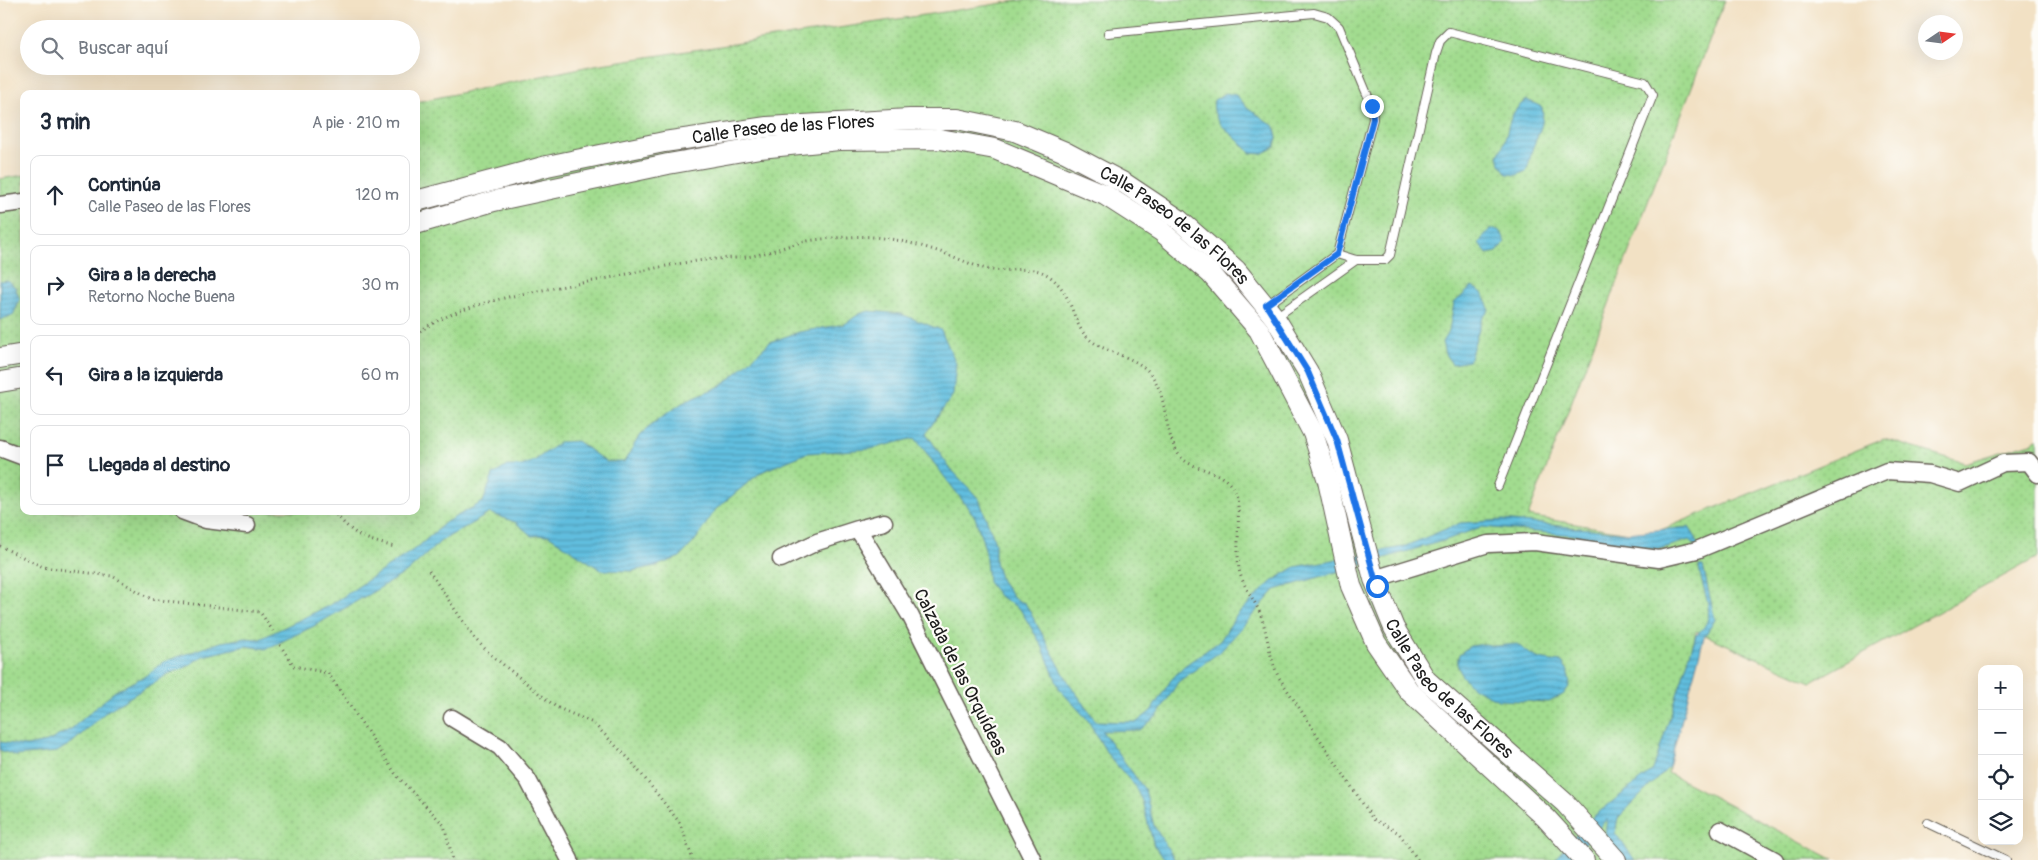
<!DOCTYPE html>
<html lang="es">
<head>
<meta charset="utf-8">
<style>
	body { margin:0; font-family:Pangolin,sans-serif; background:#f2f2f3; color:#1f2937 }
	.controls { position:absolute; right:15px; bottom:15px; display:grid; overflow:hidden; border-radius:10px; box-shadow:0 5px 20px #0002 }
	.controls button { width:45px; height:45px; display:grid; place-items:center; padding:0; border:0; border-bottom:1px solid #e0e1e3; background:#fff; color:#1f2937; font:25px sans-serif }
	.compass { position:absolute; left:1918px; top:15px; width:45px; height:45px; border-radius:50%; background:#fff; box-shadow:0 5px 20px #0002; rotate:77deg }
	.stop { position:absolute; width:15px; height:15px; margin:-11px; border:4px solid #1a73e8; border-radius:50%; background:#fff }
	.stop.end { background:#1a73e8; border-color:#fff; box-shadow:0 1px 5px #0008 }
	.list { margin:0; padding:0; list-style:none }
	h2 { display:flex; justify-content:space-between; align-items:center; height:65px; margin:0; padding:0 20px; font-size:21px }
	h2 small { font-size:16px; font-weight:400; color:#747a83 }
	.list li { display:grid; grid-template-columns:32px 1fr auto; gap:15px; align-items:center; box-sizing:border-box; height:80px; margin:0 10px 10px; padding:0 10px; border:1px solid #e0e1e3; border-radius:10px }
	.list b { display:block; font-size:19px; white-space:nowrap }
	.list p { margin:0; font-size:16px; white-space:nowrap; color:#747a83 }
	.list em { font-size:16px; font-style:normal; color:#747a83 }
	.icon { flex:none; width:28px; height:28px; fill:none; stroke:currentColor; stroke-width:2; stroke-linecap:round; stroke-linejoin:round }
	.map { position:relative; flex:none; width:2038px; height:860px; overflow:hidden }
	.search { position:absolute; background:#fff; box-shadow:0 5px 20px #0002; left:20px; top:20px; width:400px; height:55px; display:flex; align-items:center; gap:12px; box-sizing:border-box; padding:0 18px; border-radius:28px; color:#747a83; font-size:19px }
	.panel { position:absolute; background:#fff; box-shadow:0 5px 20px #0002; left:20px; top:90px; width:400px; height:425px; border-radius:10px }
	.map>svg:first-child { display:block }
</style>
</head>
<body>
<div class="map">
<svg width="2038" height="860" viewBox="0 0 2038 860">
	<defs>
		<pattern id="grass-dots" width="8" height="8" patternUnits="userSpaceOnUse" patternTransform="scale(1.25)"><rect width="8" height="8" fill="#a2dc8f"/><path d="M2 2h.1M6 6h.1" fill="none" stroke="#8bbc7b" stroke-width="1.8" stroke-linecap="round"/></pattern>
		<pattern id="water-rules" width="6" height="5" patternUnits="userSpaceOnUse" patternTransform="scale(1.25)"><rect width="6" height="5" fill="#61bedf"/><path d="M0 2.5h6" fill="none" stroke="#4f9ab4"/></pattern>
	</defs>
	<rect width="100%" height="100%" fill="#fdfcf7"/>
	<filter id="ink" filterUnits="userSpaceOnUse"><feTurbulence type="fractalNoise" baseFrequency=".02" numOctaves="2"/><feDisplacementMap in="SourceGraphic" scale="10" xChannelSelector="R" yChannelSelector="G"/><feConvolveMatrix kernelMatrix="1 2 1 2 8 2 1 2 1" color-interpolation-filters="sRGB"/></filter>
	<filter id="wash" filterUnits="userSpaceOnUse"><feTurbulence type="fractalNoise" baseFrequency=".0096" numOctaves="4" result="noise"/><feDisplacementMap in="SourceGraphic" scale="20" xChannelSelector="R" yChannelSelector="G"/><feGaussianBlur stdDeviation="1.12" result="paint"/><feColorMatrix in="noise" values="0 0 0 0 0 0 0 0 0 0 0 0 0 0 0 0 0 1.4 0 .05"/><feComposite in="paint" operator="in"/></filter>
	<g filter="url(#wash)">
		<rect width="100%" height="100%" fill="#f2e1c4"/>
		<path fill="url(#grass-dots)" stroke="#5f7c56" d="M 1023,0 L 1725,0 L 1528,516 L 1646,536 L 1884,439 L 1965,463 L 2031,443 L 2038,438 L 2038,557 L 1811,682 L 1696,631 L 1668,773 L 1834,860 L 0,860 L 0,179 L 24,175 L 24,511 L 416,511 L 416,102 L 595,65 Z"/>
		<path fill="url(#water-rules)" stroke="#3e6d7e" d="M 1226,93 L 1236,95 L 1247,107 L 1275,127 L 1277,138 L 1275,147 L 1262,154 L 1250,153 C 1238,136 1209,124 1214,100 Z
			M 1527,100 L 1542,107 C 1545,123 1539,132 1533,147 C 1530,154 1530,163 1526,171 L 1517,175 L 1507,174 L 1500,164 L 1498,155 C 1512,134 1503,115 1527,100 Z
			M 1490,229 C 1501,229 1502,232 1505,242 L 1497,252 L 1487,254 L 1479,243 Z
			M 7,280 L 15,287 L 20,300 L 13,315 L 0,320 L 0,281 Z
			M 1472,287 C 1484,291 1486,298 1489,310 L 1482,319 L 1469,361 L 1452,364 L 1445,354 L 1442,342 L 1449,331 L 1454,303 Z
			M 869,311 L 901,314 L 941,330 L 956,363 L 953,395 L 926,433 L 949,467 L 979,499 L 995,542 L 995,562 L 1001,581 L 1016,600 L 1025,603 L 1069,683 L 1096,721 L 1137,722 L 1151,711 L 1171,680 L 1184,666 L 1220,641 L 1236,616 L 1271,582 L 1295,567 L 1403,547 L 1460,523 L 1503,520 L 1627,533 L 1689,527 L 1696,538 L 1699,549 L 1689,540 L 1657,550 L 1572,535 L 1481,527 L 1446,540 L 1275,590 L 1221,651 L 1178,682 L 1158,715 L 1140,730 L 1102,731 L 1145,790 L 1154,826 L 1175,860 L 1166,860 L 1154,846 L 1142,801 L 1134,785 L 1108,755 L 1087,719 L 1060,690 L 1042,646 L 1020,609 L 999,596 L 988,582 L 985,549 L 975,517 L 915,438 L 871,449 L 807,453 L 761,472 L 716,509 L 694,542 L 680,557 L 656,566 L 631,571 L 601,570 L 548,535 L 532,536 L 515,522 L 490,513 L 441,541 L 407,572 L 314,626 L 266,649 L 246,646 L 203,656 L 186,667 L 170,673 L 107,711 L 73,742 L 57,752 L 16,756 L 0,750 L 0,742 L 26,746 L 47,742 L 71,729 L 115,691 L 147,675 L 163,662 L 221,642 L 245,638 L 260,639 L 332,604 L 419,546 L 446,522 L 483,502 L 493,475 L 507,466 L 521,466 L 534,461 L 560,442 L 577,441 L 606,462 L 624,462 L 640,435 L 660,418 L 687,400 L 723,385 L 770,342 L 799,332 L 845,324 L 859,314 Z
			M 1699,566 L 1703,566 L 1715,620 L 1704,637 L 1669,767 L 1618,818 L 1615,833 L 1635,860 L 1619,860 L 1605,834 L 1607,819 L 1570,860 L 1554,860 L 1590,819 L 1653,770 L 1696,635 C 1721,616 1701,593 1699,566 Z
			M 1485,644 L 1495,646 L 1517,644 C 1535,659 1539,660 1562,662 L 1568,671 L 1570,685 L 1564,694 L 1549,702 L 1498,700 L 1472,687 L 1462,676 L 1457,664 L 1459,654 L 1470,646 Z"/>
	</g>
	<g filter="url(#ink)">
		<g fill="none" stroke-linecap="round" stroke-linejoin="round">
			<defs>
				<path id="service" d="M 1108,33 L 1314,13 L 1328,17 L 1339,27 L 1372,106 L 1373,119 L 1337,254
					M 1337,254 L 1356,260 L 1385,260 L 1390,255 L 1436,53 L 1440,41 L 1449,32 L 1645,82 L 1653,95 L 1498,486
					M 1266,306 L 1337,254
					M 1276,317 L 1356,260
					M 1928,823 L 2006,860"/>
				<path id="minor" d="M 0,205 L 24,202
					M 0,448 L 24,457
					M 182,511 L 206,520 L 247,525
					M 884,522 L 858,529 L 911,617 L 1033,860
					M 781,559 L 817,542 L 858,529
					M 1374,579 L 1488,544 L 1535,542 L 1659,559 L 1697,550 L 1887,471 L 1930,474 L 1960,483 L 2003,463 L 2029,462 L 2038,474
					M 452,718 L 500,747 L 528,780 L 570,860
					M 1720,830 L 1775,860"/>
				<g id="tertiary">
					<path id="s1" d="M 416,201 L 547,166 L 664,142 L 767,127 L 910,119 L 957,119 L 1015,131 L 1065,152 L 1124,183 L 1178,219 L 1236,270 L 1275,318 L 1308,372 L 1337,440 L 1374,579 L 1394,628 L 1426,680 L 1565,803 L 1616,860"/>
					<path d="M 416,224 L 494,201 L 668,164 L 760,148 L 839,140 L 940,139 L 995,149 L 1105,195 L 1161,231 L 1211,274 L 1259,330 L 1313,433 L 1328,481 L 1351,586 L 1376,643 L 1409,691 L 1546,818 L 1584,860"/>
					<path d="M 0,358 L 24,354"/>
					<path d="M 0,382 L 24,378"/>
				</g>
			</defs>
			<use href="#service" stroke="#676157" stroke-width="10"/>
			<use href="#minor" stroke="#676157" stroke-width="19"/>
			<use href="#tertiary" stroke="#676157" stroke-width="22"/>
			<path stroke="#676157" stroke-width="3" stroke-dasharray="1 4" stroke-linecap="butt" d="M 416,334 C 463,299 547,290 604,279 C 647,270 690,259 735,258 C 759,257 779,248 802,242 C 816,239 833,238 848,237 C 882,234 918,244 949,255 C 962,260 974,266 987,269 C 1007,274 1032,263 1049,276 C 1075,295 1070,321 1088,338 C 1106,355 1138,355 1152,376 C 1168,398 1163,428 1177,452 C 1190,474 1224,465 1236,494 C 1241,507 1236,549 1239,569 C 1242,586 1255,599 1261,616 C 1268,636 1269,656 1278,676 L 1373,819 L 1399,833 L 1418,860
				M 333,511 C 355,537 364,539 395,547
				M 0,546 L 43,567 L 112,576 L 151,599 L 260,612 L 273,631
				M 429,571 L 475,639 L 490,654 L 556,707 L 593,723 L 631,761 L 680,823 L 693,860
				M 280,645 L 294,666 L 328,673 L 397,776 L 444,825 L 453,860"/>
			<use href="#service" stroke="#fff" stroke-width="8"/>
			<use href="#minor" stroke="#fff" stroke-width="16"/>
			<use href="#tertiary" stroke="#fff" stroke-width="20"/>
		</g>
	</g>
	<g fill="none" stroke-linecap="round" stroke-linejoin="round" filter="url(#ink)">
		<path stroke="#1a73e8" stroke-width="6" d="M 1372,106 L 1373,119 L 1337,254 L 1266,305 L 1308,372 L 1337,440 L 1377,586"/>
	</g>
	<g text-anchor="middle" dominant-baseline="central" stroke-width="4.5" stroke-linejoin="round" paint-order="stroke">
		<g font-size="18" fill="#1c1c1c" stroke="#fdfcf7">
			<text stroke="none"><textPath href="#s1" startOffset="375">Calle Paseo de las Flores</textPath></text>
			<text stroke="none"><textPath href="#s1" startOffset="795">Calle Paseo de las Flores</textPath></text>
			<text transform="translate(960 672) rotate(63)">Calzada de las Orquídeas</text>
			<text stroke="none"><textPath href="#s1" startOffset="1350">Calle Paseo de las Flores</textPath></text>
		</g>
	</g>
</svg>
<div class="controls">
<button>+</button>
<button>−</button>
<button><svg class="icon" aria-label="locate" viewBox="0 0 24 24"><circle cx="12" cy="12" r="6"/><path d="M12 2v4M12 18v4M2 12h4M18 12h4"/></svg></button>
<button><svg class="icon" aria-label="layers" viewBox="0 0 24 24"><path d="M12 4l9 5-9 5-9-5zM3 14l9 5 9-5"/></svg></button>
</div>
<svg class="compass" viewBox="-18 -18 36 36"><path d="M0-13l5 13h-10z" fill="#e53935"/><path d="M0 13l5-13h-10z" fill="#747a83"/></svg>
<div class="stop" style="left:1377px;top:586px"></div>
<div class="stop end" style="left:1372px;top:106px"></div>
<div class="search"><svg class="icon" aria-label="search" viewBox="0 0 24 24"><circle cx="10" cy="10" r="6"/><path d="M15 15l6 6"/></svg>Buscar aquí</div>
<section class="panel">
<h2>3 min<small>A pie · 210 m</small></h2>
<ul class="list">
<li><svg class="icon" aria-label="ahead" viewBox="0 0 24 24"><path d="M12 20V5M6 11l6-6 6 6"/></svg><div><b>Continúa</b><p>Calle Paseo de las Flores</p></div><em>120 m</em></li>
<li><svg class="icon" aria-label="right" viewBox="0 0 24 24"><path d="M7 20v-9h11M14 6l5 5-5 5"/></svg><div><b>Gira a la derecha</b><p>Retorno Noche Buena</p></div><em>30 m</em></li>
<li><svg class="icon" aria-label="left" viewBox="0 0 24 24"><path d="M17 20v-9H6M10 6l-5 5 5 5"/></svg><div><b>Gira a la izquierda</b></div><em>60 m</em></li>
<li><svg class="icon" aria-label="arrive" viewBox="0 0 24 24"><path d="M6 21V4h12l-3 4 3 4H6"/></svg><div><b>Llegada al destino</b></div></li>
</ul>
</section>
</div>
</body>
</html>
